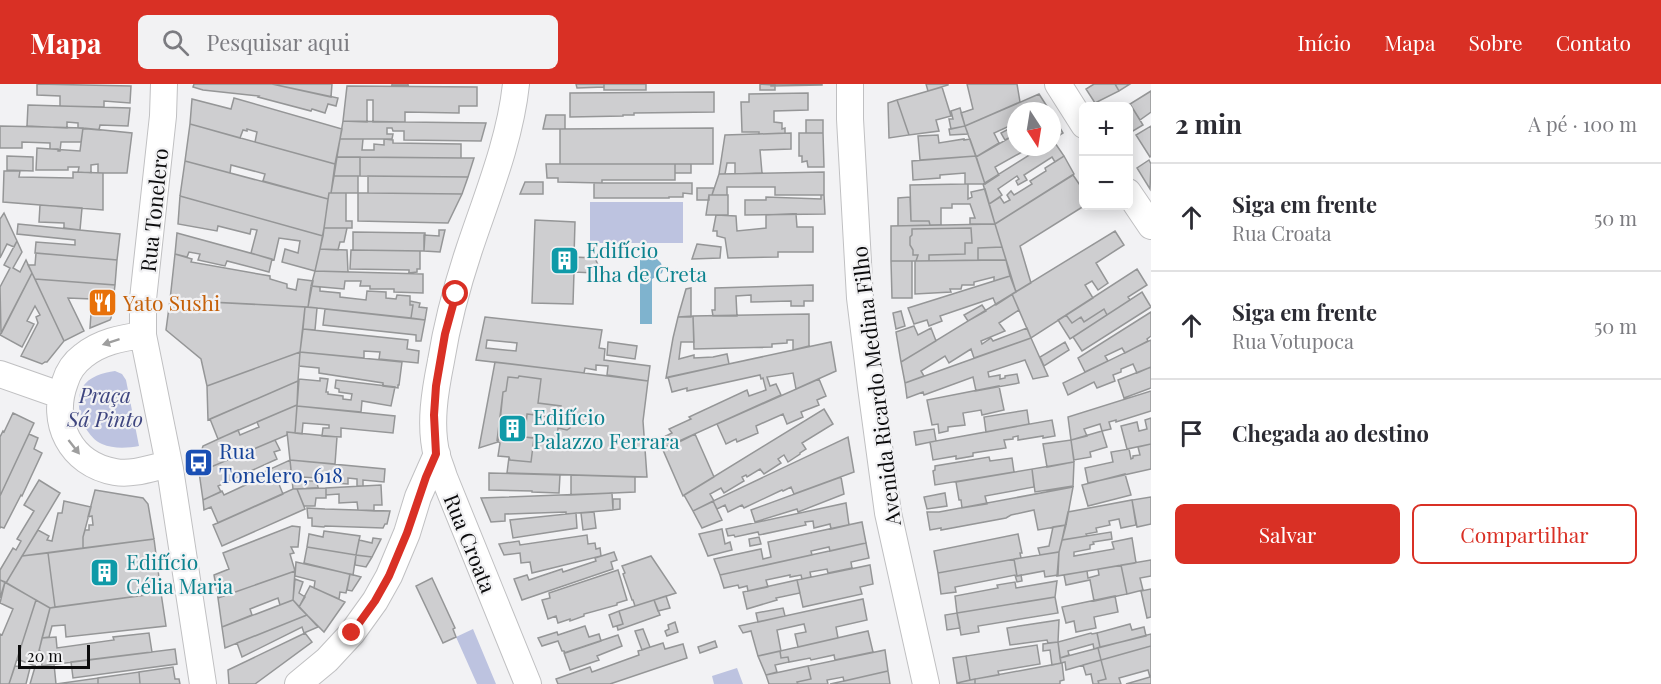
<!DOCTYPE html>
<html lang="pt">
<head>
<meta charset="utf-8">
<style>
	body { margin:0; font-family:"Playfair Display",serif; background:#f2f2f3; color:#2b2b33 }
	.controls { position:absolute; right:18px; top:18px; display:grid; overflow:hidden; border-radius:9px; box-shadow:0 3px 15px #0003 }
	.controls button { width:54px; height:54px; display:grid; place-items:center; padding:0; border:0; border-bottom:2px solid #e1e1e2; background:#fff; color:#2b2b33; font:30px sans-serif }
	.compass { position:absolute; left:1007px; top:18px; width:54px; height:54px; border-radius:50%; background:#fff; box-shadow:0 3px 15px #0003; rotate:168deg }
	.scale { position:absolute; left:18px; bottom:15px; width:72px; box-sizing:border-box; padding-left:6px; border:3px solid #0c0c0d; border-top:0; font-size:16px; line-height:21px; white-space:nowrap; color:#0c0c0d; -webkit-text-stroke:4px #f2f2f4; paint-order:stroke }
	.stop { position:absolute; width:18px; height:18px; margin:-14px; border:4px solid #d93025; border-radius:50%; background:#fff }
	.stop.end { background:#d93025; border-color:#fff; box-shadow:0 2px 6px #0008 }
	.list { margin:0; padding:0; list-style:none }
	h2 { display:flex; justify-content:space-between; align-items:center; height:78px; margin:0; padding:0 24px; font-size:26px }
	h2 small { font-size:20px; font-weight:400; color:#7c7c81 }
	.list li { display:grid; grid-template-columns:39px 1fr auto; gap:18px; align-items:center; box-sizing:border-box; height:108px; padding:0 24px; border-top:2px solid #e1e1e2 }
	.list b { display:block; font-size:22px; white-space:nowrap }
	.list p { margin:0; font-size:20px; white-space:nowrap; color:#7c7c81 }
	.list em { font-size:20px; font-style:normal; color:#7c7c81 }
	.actions { display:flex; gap:12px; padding:18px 24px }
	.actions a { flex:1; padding:14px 0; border:2px solid #d93025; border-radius:9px; text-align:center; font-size:21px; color:#d93025 }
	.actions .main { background:#d93025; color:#fff }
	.icon { flex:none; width:33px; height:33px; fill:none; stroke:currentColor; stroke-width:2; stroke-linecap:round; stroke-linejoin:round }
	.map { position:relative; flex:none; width:1151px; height:600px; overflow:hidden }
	header { display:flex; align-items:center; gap:36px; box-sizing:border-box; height:84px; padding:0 30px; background:#d93025; color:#fff }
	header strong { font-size:28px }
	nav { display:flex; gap:33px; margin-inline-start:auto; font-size:21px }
	.search { width:420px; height:54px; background:#f2f2f3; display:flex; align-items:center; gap:15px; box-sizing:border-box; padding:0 21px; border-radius:9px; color:#7c7c81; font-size:22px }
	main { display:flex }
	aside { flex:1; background:#fff }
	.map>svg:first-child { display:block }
</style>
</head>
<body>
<header>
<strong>Mapa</strong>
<div class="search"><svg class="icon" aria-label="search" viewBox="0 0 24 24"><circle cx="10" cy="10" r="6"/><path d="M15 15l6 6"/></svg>Pesquisar aqui</div>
<nav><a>Início</a><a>Mapa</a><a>Sobre</a><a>Contato</a></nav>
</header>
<main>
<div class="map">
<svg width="1151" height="600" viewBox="0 0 1151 600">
	<rect width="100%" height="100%" fill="#f2f2f4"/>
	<path fill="#bdc3e0" d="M 590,118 L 683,118 L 683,159 L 590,159 Z
		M 115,287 L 122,290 L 126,296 L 139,362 C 128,364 113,365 102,360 C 84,352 73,321 82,304 C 89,292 103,289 115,287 Z
		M 473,545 L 496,600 L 477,600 L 456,553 Z
		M 737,584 L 743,600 L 714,600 L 712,592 Z"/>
	<path fill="#7fb3ce" d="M 640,169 L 651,169 L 661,179 L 663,186 L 662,189 L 652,195 L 652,240 L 640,240 Z"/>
	<path fill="#ceced0" stroke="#959697" stroke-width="1.5" fill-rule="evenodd" d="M 37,0 L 131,2 L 130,19 L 104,17 L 104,23 L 60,22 L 60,12 L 37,11 Z
		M 194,0 L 272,0 L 338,14 L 336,22 L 328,20 L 325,29 L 312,25 L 311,27 L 258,13 L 259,12 L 203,6 L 193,3 Z
		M 272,0 L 332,0 L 331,13 Z
		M 392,0 L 408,0 L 408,2 L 392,2 Z
		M 576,0 L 604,0 L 604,3 L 577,4 Z
		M 604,0 L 646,0 L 646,6 L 604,6 Z
		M 760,0 L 775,1 L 775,6 L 760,6 Z
		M 771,0 L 822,0 L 822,1 L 771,2 Z
		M 926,0 L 948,0 L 948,1 L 928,7 Z
		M 967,0 L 1017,0 L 1020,18 L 965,42 L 961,29 L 973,25 Z
		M 1094,0 L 1115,0 L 1119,7 L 1095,19 L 1086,5 Z
		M 1115,0 L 1130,0 L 1119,7 Z
		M 347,2 L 477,3 L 477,22 L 459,22 L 459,29 L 405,28 L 405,38 L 373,38 L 373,16 L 367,16 L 367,38 L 343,37 Z
		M 942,3 L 951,32 L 936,36 L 939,47 L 909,51 L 897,16 Z
		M 1151,7 L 1151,28 L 1140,36 L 1130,20 Z
		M 714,8 L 714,28 L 634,29 L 634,31 L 623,31 L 623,32 L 570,33 L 570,9 Z
		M 808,9 L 808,26 L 774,27 L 774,38 L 782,39 L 782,45 L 785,44 L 785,49 L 759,50 L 759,48 L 742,48 L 741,18 L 749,18 L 749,10 Z
		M 1039,10 L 1050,27 L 1016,27 L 1016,39 L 994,49 L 999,59 L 976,73 L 965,42 Z
		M 234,14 L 342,45 L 335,80 L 255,58 L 257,48 L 247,45 L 247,47 L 243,46 L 240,54 L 190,40 L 192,15 L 231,25 Z
		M 897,16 L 909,51 L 889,54 L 888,19 Z
		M 1130,20 L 1143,41 L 1128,50 L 1128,22 L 1126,22 Z
		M 28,21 L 130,24 L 128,42 L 100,41 L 99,46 L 78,44 L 78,39 L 67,38 L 67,44 L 27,42 Z
		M 960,24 L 965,42 L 951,45 L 949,35 L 953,35 L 951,27 Z
		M 546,31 L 565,31 L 565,45 L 543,45 Z
		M 806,36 L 823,36 L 823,49 L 806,49 Z
		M 343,37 L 405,38 L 486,39 L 481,57 L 404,56 L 404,47 L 393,47 L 392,44 L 387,44 L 387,50 L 393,50 L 392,55 L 340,55 Z
		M 1057,39 L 1063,49 L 1052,56 L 1052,42 Z
		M 190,40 L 335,80 L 331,109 L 329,109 L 328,115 L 263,97 L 265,90 L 231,81 L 230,89 L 185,77 Z
		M 0,42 L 46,43 L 83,44 L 81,58 L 61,58 L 60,67 L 58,67 L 58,65 L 50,65 L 50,59 L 22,58 L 22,64 L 0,64 Z
		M 965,42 L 968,50 L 950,51 L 949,45 Z
		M 1014,42 L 1016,50 L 1005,56 L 1001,49 Z
		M 1151,42 L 1151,72 L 1150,73 L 1136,51 Z
		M 83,44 L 132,49 L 127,89 L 98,89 L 98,80 L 91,81 L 91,89 L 78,88 L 79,83 L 68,83 L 68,86 L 36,86 L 37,64 L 80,67 Z
		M 713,44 L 713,80 L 560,80 L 560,45 Z
		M 791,49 L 791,65 L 760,66 L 762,89 L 735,90 L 735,79 L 727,79 L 725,90 L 719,90 L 725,51 Z
		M 799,49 L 823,49 L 824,83 L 808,83 L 807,77 L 802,78 L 802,72 L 799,72 Z
		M 1016,50 L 1016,63 L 1031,63 L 995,83 L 999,91 L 985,100 L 976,73 Z
		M 938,51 L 939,59 L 964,55 L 964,56 L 970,55 L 976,72 L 920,76 L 918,52 Z
		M 340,55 L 363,55 L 362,66 L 374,66 L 374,60 L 384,61 L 384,55 L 393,56 L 393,59 L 461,60 L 461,74 L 337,73 Z
		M 1052,56 L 1053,56 L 1064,72 L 1055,78 L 1052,73 L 1024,91 L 1027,96 L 1018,101 L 1016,97 L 1019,95 L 1017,92 L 998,105 L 1002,111 L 989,120 L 983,100 L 1042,63 L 1052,63 Z
		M 7,72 L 33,73 L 33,87 L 7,86 Z
		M 976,72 L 985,100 L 965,100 L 965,89 L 940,91 L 940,94 L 913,96 L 912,77 Z
		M 1064,72 L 1074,90 L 995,140 L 989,120 L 1000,113 L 1004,119 L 1010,116 L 1007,111 L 1011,107 L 1014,111 L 1032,100 L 1030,97 L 1046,87 L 1045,84 Z
		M 337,73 L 360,73 L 360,92 L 334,92 Z
		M 360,73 L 461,74 L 474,74 L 468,93 L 360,92 Z
		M 1149,76 L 1151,80 L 1150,105 L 1137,84 Z
		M 185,77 L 328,115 L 323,152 L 180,112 Z
		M 546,80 L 675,80 L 675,96 L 602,96 L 602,99 L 558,98 L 558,94 L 547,94 Z
		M 675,80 L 691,80 L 691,89 L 675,89 Z
		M 4,87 L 20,87 L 19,93 L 73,94 L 73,88 L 103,89 L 103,126 L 3,118 Z
		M 824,88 L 824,111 L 775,111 L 775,103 L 727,103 L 727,111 L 712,111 L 719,90 Z
		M 1073,91 L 1084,107 L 1084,122 L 1020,162 L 1031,199 L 1016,208 L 995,140 Z
		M 334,92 L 358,92 L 358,109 L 331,109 Z
		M 368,92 L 468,93 L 462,110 L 368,109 Z
		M 525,98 L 543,98 L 543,110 L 520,110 Z
		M 594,99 L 692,99 L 692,110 L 683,109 L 683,113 L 669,113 L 669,114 L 594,114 Z
		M 965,100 L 968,100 L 968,115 L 972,113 L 971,108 L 985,105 L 995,140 L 970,140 L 970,134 L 975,134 L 970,120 L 952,120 L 952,124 L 941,124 L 941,141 L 930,141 L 929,137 L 911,137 L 910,101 Z
		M 697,104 L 714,104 L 712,111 L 709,111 L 709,116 L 697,116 Z
		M 329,109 L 346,109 L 346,137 L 352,137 L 352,144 L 324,144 Z
		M 358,109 L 368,109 L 462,110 L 448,139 L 358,137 Z
		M 709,111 L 728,111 L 728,131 L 706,131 Z
		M 821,111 L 824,111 L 825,130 L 745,131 L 745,116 L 766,116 L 766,113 L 821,115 Z
		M 180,112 L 323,152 L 315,187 L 282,178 L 285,165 L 298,169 L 300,157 L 279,154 L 274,176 L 251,169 L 257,146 L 251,145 L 250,150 L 218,142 L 217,147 L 178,140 Z
		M 910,113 L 911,137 L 929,137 L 930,141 L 898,142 L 898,114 Z
		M 40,121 L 82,124 L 80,146 L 64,144 L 64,139 L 39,138 Z
		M 4,129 L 17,157 L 14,163 L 7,160 L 0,174 L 0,135 Z
		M 796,130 L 797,143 L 813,143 L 813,168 L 778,168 L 778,173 L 728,174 L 725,154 L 717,152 L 717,147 L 713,147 L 716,131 L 736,132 L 737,147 L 766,144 L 766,131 Z
		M 535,136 L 575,138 L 574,173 L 595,174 L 598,181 L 595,189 L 574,188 L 573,220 L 532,219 Z
		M 18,140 L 120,150 L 117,176 L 35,169 L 36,158 L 75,161 L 75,156 L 17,150 Z
		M 995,140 L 1002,163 L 978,164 L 978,176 L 929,177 L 929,171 L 965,170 L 965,159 L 972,159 L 971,144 L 912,145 L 912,151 L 910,153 L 910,161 L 913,166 L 913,171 L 918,171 L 916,177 L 891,177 L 891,142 Z
		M 324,144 L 347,144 L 344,158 L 340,158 L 338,166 L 320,165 Z
		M 971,144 L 972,159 L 965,159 L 965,170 L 929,171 L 929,177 L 916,177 L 918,171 L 913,171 L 913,166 L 910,161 L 910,153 L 912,151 L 912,145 Z
		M 439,146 L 445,146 L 440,168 L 424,167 L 424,151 L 439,152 Z
		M 1115,147 L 1124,161 L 1096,179 L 1108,199 L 1098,206 L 1092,197 L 1085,201 L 1093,214 L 1031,254 L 1012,210 Z
		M 353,148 L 425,149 L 424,167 L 353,166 Z
		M 177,149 L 272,175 L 269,188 L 227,177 L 225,182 L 198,176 L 200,170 L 189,168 L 187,173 L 175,170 Z
		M 17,157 L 22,168 L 13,184 L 20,188 L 26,176 L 32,189 L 1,250 L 0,203 L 10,184 L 4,181 Z
		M 697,160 L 721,163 L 720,174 L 692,175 Z
		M 1002,163 L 1006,176 L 978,176 L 978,164 Z
		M 320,165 L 347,166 L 348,188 L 315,187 Z
		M 351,166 L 420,167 L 420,185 L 417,185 L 417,188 L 409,189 L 409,186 L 350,185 Z
		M 36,169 L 117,176 L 115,201 L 35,195 L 28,181 L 35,181 Z
		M 175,170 L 192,175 L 191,178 L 270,192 L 270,195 L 287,200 L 287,204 L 296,206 L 298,195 L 313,197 L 308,223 L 170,216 Z
		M 1006,176 L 1010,192 L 994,197 L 994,193 L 974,198 L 974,201 L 962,201 L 961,205 L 950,205 L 951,208 L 915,210 L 915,177 Z
		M 891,177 L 912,177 L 912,214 L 892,214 Z
		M 1137,185 L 1147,201 L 1128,213 L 1130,216 L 1107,231 L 1104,225 L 1084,238 L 1081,233 L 1072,239 L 1066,231 Z
		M 315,187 L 423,190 L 423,209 L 394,208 L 394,205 L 370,205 L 370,202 L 360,202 L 361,197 L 345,197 L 344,205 L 311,202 Z
		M 32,189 L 64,257 L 47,278 L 45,278 L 42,280 L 21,272 L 38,239 L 36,233 L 40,231 L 35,222 L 27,237 L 34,240 L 22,263 L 0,251 Z
		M 1010,192 L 1016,208 L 996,221 L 993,214 L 940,232 L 942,237 L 929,242 L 927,236 L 914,240 L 908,224 Z
		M 35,195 L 115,201 L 111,234 L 110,236 L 90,244 L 92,215 L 68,214 L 84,247 L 64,257 Z
		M 813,201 L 813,217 L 804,217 L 804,222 L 791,222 L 791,217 L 751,218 L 751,211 L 736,212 L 737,232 L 713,232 L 712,226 L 715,226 L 715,204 Z
		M 311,202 L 320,203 L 320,207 L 340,209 L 340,213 L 366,216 L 367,207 L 386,208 L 386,214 L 396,215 L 397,211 L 410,212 L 410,221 L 413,221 L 411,234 L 308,223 Z
		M 691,204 L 691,233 L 678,233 L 686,205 Z
		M 1142,208 L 1151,223 L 1082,267 L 1073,253 Z
		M 1012,210 L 1019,226 L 999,239 L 1005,247 L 981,257 L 982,260 L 991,254 L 993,257 L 1027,244 L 1031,254 L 974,274 L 971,265 L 949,279 L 945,272 L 921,287 L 924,292 L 905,299 L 901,278 Z
		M 170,216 L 305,223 L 300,268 L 207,302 L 201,275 L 166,246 Z
		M 410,217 L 420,219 L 419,223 L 427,224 L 425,236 L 411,234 L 413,221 L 410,221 Z
		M 982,221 L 986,227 L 968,237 L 964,231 Z
		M 305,223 L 317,224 L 315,246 L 303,245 Z
		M 325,225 L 425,236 L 421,257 L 416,257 L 416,251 L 323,241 Z
		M 1104,225 L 1107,231 L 1070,255 L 1058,236 L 1066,231 L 1072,239 L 1081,233 L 1084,238 Z
		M 901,227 L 905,242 L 896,245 L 893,229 Z
		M 1151,228 L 1151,252 L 1147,255 L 1148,257 L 1125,269 L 1122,264 L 1105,272 L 1108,277 L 1085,288 L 1078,274 Z
		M 809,230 L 809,262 L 793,266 L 793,256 L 787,256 L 787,259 L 772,260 L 772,263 L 694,265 L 693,232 Z
		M 693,232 L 694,258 L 681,258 L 679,275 L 694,271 L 694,274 L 713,273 L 727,270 L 729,280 L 666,294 L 673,254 L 678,233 Z
		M 485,233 L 602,246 L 599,264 L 605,265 L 604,276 L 650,282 L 648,297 L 607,291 L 608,282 L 596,281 L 596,286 L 585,284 L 584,289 L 476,276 ZM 487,256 L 517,259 L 516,267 L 486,264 Z
		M 914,242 L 918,251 L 931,244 L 936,257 L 901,278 L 896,248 Z
		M 303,245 L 408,256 L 407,265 L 419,267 L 418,279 L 379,275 L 380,268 L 364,267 L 364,274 L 300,268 Z
		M 1031,254 L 1048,292 L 1033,295 L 1025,276 L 988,288 L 989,293 L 1000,291 L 1000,295 L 1005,294 L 1005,292 L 1017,290 L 1019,299 L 976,307 L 973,293 L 924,311 L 923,308 L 907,314 L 905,299 Z
		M 1151,256 L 1151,283 L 1137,289 L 1133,280 L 1121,285 L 1121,288 L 1113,291 L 1115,297 L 1097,304 L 1094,298 L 1068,311 L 1063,299 Z
		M 608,258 L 637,262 L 635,275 L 607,271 Z
		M 831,258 L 836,287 L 796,305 L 793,289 L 767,293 L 770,302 L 776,300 L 781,311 L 666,363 L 664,353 L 672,349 L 669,345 L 691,335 L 689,333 L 747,306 L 749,312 L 766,306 L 763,294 L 761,295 L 760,291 L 687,307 L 687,304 L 672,308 L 668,293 Z
		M 1065,258 L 1069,266 L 1044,282 L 1040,273 Z
		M 300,268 L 402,278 L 399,301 L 398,301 L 398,304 L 383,302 L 383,299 L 319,289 L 319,284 L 299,282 Z
		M 300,268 L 298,297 L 208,336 L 207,302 Z
		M 495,278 L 648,297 L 643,337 L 647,393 L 507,389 L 509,373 L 510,376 L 531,378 L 534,354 L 557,357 L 558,344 L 567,346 L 570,344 L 571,338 L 569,335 L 559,334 L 561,322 L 538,319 L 541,295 L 519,292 L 518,294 L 508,293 L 506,307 L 503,308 L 498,358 L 479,364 Z
		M 1151,283 L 1151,304 L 1124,314 L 1118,296 Z
		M 519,292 L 541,295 L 538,319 L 561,322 L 559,334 L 527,330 L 525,353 L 534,354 L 531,378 L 510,376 L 509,373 L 498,372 L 500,359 L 497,357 L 503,308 L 506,307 L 508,293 L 518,294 Z
		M 320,294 L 328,295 L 326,308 L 328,308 L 328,310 L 343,312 L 343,315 L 351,316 L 352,310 L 339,308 L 339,305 L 335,304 L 336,296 L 395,303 L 391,322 L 362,317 L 361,328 L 297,322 L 299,295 L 320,297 Z
		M 819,295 L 826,312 L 817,316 L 819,321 L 801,328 L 803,333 L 787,340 L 783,330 L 756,342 L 758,349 L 737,358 L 736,355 L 726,360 L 717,340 Z
		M 298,297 L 297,321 L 218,355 L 210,335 Z
		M 999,302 L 1004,326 L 982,331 L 981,326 L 963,329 L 965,341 L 948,343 L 948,347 L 939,349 L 938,340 L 932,341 L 927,316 Z
		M 1151,307 L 1151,327 L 1116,338 L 1116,336 L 1109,338 L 1111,345 L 1102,347 L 1100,340 L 1084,345 L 1087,352 L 1071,356 L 1068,333 Z
		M 297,321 L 295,349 L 287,348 L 287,351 L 199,388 L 198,377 L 203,362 L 238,346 L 240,351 L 259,343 L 257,338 Z
		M 297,322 L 395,332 L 393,349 L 341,344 L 341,353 L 322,352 L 323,344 L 329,344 L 329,341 L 303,339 L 302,350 L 295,349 Z
		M 824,325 L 833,340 L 802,359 L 806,365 L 800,369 L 800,370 L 788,378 L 784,371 L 778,375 L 781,379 L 764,390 L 760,385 L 747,393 L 746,391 L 742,393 L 744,397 L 724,409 L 721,404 L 710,410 L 714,417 L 693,427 L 684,411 Z
		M 1027,326 L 1029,340 L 986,348 L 984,333 Z
		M 13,329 L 34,339 L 0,412 L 0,353 L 3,347 L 4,348 Z
		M 527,330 L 569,335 L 571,338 L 570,344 L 567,346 L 558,344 L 557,357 L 525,353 Z
		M 1151,334 L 1151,360 L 1127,365 L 1121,342 L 1137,338 L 1139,347 L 1147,345 L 1145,336 Z
		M 1052,336 L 1055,352 L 1043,354 L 1043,352 L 1018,356 L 1018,352 L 1013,353 L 1013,355 L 1004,356 L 1006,364 L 973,369 L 973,372 L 956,375 L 956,372 L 933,376 L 930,358 Z
		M 934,345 L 936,357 L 916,361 L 914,348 Z
		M 1102,347 L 1107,363 L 1090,368 L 1091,373 L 1074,376 L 1071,356 Z
		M 287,348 L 337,353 L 335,380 L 290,376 Z
		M 29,350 L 38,354 L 34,365 L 42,369 L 22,412 L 21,411 L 4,444 L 1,443 L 0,444 L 0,412 Z
		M 695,350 L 714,393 L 683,412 L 663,366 Z
		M 848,353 L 854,388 L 794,410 L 791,403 L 783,407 L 782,406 L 744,424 L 742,421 L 728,428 L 725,421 L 717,425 L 713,417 Z
		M 275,356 L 280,366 L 274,368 L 277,375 L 218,402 L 221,408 L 203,416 L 199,388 Z
		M 1071,356 L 1074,378 L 1047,383 L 1043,360 Z
		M 1151,360 L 1151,385 L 1088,399 L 1085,384 L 1113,378 L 1111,368 L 1129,365 L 1131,375 L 1133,374 L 1133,372 L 1140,371 L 1138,363 Z
		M 989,373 L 990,377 L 1012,374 L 1014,388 L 935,401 L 933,387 L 935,386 L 935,382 Z
		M 290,376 L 385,385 L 384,398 L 363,396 L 363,402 L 357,402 L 357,395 L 348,394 L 348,400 L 333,399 L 332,395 L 302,393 L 302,397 L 317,397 L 318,404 L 293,405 Z
		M 290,376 L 291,386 L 276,393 L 283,410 L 218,439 L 211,423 L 204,426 L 203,416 L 222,407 L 224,411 L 254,397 L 253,393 Z
		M 1074,378 L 1073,402 L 1035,408 L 1032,385 Z
		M 1032,385 L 1034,403 L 985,412 L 987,420 L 962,424 L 961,416 L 959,416 L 956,398 Z
		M 489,389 L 560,391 L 559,409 L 532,408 L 532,407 L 489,406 Z
		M 1125,390 L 1131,411 L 1088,422 L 1082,401 Z
		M 571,391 L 635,393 L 635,408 L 571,411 Z
		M 841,393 L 844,410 L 798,428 L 797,425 L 755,438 L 751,426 Z
		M 39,396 L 60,409 L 6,499 L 0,496 L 0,486 L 13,464 L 16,466 L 21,457 L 17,455 L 34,427 L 24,421 Z
		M 381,401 L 382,421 L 374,421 L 374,427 L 358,426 L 357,418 L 339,419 L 339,410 L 326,411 L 326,404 Z
		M 1073,403 L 1066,441 L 1038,446 L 1034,426 L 1011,431 L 1006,434 L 941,446 L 941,444 L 930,446 L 927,428 L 939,428 Z
		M 326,404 L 326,414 L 316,414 L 315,422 L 304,422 L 297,405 Z
		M 293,405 L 297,405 L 305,425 L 222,462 L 213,441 Z
		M 95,406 L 143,414 L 148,420 L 154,455 L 83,464 L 83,453 L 85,446 L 89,446 L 89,441 L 93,441 L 92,432 L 88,433 Z
		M 612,409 L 613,426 L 566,430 L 566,428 L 505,430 L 505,437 L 491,438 L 481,414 Z
		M 945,409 L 947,422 L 927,425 L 924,413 Z
		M 1151,413 L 1151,440 L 1137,443 L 1132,416 Z
		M 613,415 L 620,415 L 620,425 L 613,426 Z
		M 1132,416 L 1136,441 L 1121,444 L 1119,435 L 1109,437 L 1110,441 L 1096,444 L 1097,448 L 1086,450 L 1087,452 L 1062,456 L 1068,428 Z
		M 64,417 L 91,423 L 83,453 L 83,464 L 22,472 L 38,446 L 49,452 L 47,456 L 52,457 L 58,429 L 62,429 Z
		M 713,417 L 722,436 L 702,444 L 693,427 Z
		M 846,419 L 849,441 L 831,445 L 830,440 L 814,444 L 813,437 L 805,438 L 806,441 L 759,451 L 758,448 L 735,453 L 734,451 L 728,452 L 726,445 Z
		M 307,424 L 325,425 L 390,427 L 387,440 L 385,440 L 383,444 L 325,442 L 324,443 L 312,442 L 312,434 L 308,434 Z
		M 594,428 L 596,444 L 583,446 L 581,429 Z
		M 576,429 L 577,444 L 513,454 L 510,436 Z
		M 862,438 L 866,459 L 830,467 L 829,463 L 811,467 L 812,471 L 720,491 L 714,475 L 761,465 L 763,475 L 771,473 L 768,458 Z
		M 1066,441 L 1059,468 L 1040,471 L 1038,464 L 1049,462 L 1053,443 Z
		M 292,442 L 300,443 L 298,463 L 291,463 L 294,469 L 290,470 L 295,487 L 218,514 L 214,491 L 229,485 L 223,469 Z
		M 722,445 L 725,460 L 730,458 L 732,466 L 708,472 L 699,450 Z
		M 324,447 L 360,452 L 356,471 L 307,463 L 309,450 L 323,453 Z
		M 1111,448 L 1112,455 L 1093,458 L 1094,460 L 1090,461 L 1090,465 L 1074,468 L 1074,472 L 1114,465 L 1112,458 L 1132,454 L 1136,479 L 1057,492 L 1059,468 L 1062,456 Z
		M 1018,450 L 1022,469 L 1020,469 L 1021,474 L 938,489 L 934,467 Z
		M 587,451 L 588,460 L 595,459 L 596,465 L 600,464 L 601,472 L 532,489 L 530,478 L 521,479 L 520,469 L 504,471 L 499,460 L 519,457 L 520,461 Z
		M 759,453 L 761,460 L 750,462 L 749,455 Z
		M 373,454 L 381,455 L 372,473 L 356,471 L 359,456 L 372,459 Z
		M 154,455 L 161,509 L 55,523 L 48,469 Z
		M 866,459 L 869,474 L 851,478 L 852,484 L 828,489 L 827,485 L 810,488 L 811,493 L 802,495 L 801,491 L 790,493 L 790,491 L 766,496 L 768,503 L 748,507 L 747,502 L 739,504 L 738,501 L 724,504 L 720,491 Z
		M 307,463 L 356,471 L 353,491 L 304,479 Z
		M 614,468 L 617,476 L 611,478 L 613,485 L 522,516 L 514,495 L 527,491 L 529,496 L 562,485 L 563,488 L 596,477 L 595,474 Z
		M 1059,468 L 1058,491 L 1045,493 L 1044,487 L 1017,492 L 1014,475 Z
		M 48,469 L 55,523 L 50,524 L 6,499 L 22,472 Z
		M 356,471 L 372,473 L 366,483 L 355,481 Z
		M 651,472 L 676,509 L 635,522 L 633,516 L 632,516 L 623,490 L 625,489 L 622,482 Z
		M 1014,475 L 1017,492 L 1021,491 L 1022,497 L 1017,498 L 1015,491 L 955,503 L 956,508 L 941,510 L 938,489 Z
		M 1151,476 L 1151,492 L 1140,494 L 1143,506 L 1127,510 L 1121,481 Z
		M 296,478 L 350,490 L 346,509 L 340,508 L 339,515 L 314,504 L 315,497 L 295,492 Z
		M 870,481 L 873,500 L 860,503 L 862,510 L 803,523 L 797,496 Z
		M 1121,481 L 1127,510 L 1094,517 L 1090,496 L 1066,501 L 1064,491 L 1087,487 L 1088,494 L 1099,491 L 1098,485 Z
		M 618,486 L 627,516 L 617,519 L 617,521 L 584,530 L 584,532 L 570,537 L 570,535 L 558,539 L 556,532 L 548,535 L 542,516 L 550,514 L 549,509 Z
		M 295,487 L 293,516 L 280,521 L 278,514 L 250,525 L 252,531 L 222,543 L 218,514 Z
		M 350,490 L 361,493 L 352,507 L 347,506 Z
		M 432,494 L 455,544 L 453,545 L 456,553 L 443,559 L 416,502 Z
		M 295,495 L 303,498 L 299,509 L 305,513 L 299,523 L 293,516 Z
		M 0,496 L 5,498 L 0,514 Z
		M 797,496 L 800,509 L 776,514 L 777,516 L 747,525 L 743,508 Z
		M 1057,497 L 1055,513 L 957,529 L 955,512 L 998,504 L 997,501 L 1015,498 L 1016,504 Z
		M 5,498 L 36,516 L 9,600 L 0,600 L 0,550 L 2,551 L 13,525 L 0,519 Z
		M 310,502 L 345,518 L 324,548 L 299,523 Z
		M 1151,505 L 1151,533 L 1147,534 L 1141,507 Z
		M 161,509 L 166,542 L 66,553 L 65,541 L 52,542 L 49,553 L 42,554 L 50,524 Z
		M 666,512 L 670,524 L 658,527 L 654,516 Z
		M 1115,512 L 1118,528 L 1094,533 L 1096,544 L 1076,548 L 1074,537 L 1066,539 L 1062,523 Z
		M 1055,513 L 1058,529 L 978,542 L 979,548 L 961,551 L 957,529 Z
		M 863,515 L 867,536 L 836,543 L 838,554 L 798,563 L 795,550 L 806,548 L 804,540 L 777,546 L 781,567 L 758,572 L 751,547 L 743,549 L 739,542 Z
		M 36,516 L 50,524 L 35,582 L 17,575 Z
		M 293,516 L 307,531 L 225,564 L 222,543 Z
		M 654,516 L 660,531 L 618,546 L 617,542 L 623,540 L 619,527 Z
		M 783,524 L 785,532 L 758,538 L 756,529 Z
		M 619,527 L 623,540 L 613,543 L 609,531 Z
		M 957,529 L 960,544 L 947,546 L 945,531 Z
		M 307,531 L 318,543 L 304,549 L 302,543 L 242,573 L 237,559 Z
		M 1059,536 L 1058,558 L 1048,559 L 1047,556 L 1010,561 L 1007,544 Z
		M 675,538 L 678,548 L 667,552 L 665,547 L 669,545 L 668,541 Z
		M 1130,540 L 1132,546 L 1144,543 L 1146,552 L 1100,563 L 1097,549 Z
		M 585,542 L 589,553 L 599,550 L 601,557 L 565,569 L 564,567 L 562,567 L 558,557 L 542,562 L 538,554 L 557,548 L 558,551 Z
		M 643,545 L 650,563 L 642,566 L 635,547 Z
		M 868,547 L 873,568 L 835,576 L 834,571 L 811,576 L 810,574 L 789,578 L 788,573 L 781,574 L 780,567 Z
		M 149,549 L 152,568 L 42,582 L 40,567 L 39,567 L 42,554 L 56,553 L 57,564 L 114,556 L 113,553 Z
		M 305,549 L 312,558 L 255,600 L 229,600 L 228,586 Z
		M 1091,549 L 1092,550 L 1097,549 L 1100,563 L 1094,565 L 1093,560 L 1068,567 L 1069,571 L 1060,574 L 1058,558 Z
		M 1151,550 L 1151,562 L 1101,576 L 1098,564 Z
		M 618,551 L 622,562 L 597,572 L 599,576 L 570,586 L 564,569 Z
		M 715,557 L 717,563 L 700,569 L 698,563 Z
		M 1058,558 L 1061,579 L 1052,581 L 1050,566 L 1043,567 L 1043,560 Z
		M 663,559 L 665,565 L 683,560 L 687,574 L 610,600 L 558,600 L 556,595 L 590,583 L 592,588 L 639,571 L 638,567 Z
		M 1037,561 L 1040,580 L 998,587 L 999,591 L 970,596 L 966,572 Z
		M 1151,562 L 1151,593 L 1150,593 L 1148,586 L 1119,594 L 1121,600 L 1099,600 L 1098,597 L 1106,595 L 1101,576 Z
		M 1098,564 L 1101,576 L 1066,586 L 1065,578 L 1061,579 L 1060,574 Z
		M 175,565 L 177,580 L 73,594 L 71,578 Z
		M 885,566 L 888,587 L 844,597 L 843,593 L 827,596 L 828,600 L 798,600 L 797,598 L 811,595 L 808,582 Z
		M 780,567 L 781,574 L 788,573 L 789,578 L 775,581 L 777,588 L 766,591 L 758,572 Z
		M 966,572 L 970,596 L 957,599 L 953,574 Z
		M 1101,576 L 1106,595 L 1098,597 L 1099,600 L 1093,600 L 1091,590 L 1086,591 L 1083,581 Z
		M 1062,579 L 1064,596 L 1060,597 L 1060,600 L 975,600 L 975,595 Z
		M 54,580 L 56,600 L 30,600 L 35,583 Z
		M 15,582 L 30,584 L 26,600 L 9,600 Z
		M 808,582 L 811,595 L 797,598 L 798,600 L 769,600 L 766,591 Z
		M 173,583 L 175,595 L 179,595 L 180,600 L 140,600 L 139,588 Z
		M 888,587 L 890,600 L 830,600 L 844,597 Z
		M 139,588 L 140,600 L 98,600 L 98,594 Z
		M 1150,593 L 1151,593 L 1151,600 L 1126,600 Z
		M 98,594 L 98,600 L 56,600 Z
		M 975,595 L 975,600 L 957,600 L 957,599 Z"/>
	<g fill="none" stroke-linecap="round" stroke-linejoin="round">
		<defs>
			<path id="minor" d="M 164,0 L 163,32 L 143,215 L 143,251 L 170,385 L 203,600
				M 516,0 C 510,57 487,112 469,166 C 457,202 447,240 441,277 C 435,307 429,341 437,372 C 439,379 442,386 444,393 L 528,600
				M 850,0 L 850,35 L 860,214 L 871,303 L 888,429 L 926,600
				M 1058,0 L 1084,41
				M 1128,108 L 1151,142
				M 143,251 C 121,254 100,258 83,272 C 75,278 68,288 65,298 C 50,338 70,380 115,388 C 133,391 151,384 169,380
				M 0,290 L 60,311
				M 298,600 L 327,576 L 352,549 L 375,517 L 389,492 L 407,449 L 418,413 L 437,370"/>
		</defs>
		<use href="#minor" stroke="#c0c0c2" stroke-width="28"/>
		<use href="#minor" stroke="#fff" stroke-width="26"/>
	</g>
	<defs><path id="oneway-solid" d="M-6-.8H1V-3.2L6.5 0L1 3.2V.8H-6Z" transform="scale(1.5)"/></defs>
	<g fill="#9e9e9e">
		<use href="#oneway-solid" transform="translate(111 258) rotate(162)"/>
		<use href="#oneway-solid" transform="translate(74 363) rotate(52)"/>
	</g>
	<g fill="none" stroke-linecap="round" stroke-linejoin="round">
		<path stroke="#d93025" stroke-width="8" d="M 352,549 L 375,517 L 389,492 L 407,449 L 426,393 L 436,370 L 434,331 L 436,302 L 445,250 L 456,210"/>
	</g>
	<defs>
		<symbol id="building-square" viewBox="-11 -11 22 22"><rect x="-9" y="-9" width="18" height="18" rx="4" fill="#0f9aa8" stroke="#f2f2f4"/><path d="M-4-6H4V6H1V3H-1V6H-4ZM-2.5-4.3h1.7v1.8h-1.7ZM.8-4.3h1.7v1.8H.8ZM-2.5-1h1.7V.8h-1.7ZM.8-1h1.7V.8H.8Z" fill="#fff"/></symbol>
		<symbol id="restaurant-square" viewBox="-11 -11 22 22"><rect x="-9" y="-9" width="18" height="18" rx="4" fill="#e8710a" stroke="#f2f2f4"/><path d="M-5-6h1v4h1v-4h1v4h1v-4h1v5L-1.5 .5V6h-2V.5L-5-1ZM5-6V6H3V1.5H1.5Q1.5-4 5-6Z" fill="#fff"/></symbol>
		<symbol id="bus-square" viewBox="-11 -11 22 22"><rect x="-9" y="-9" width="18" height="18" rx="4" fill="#1a4fb4" stroke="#f2f2f4"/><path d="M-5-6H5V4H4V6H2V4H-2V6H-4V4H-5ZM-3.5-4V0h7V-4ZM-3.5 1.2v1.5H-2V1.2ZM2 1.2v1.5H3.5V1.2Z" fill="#fff"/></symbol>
	</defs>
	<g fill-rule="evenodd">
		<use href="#building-square" x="548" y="160" width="33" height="33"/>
		<use href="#restaurant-square" x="86" y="202" width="33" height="33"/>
		<use href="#building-square" x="496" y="328" width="33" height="33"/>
		<use href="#bus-square" x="182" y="362" width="33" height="33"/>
		<use href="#building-square" x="88" y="472" width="33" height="33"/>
	</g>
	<g text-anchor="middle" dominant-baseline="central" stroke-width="4.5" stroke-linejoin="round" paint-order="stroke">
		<g font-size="21" fill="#0c0c0d" stroke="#f2f2f4">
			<text transform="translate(153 126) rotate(-84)">Rua Tonelero</text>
			<text transform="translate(875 302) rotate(-97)">Avenida Ricardo Medina Filho</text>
			<text transform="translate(471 459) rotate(68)">Rua Croata</text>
		</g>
		<g font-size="21" fill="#0d838f" stroke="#f2f2f4" text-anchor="start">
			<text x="586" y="165">Edifício<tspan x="586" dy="24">Ilha de Creta</tspan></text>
			<text x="533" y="332">Edifício<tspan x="533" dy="24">Palazzo Ferrara</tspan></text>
			<text x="126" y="477">Edifício<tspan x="126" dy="24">Célia Maria</tspan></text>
		</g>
		<g font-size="21" fill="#c56008" stroke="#f2f2f4" text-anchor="start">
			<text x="123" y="218">Yato Sushi</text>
		</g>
		<g font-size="21" font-style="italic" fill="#3e457f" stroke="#f2f2f4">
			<text x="105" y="310">Praça<tspan x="105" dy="24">Sá Pinto</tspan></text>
		</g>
		<g font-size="21" fill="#164399" stroke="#f2f2f4" text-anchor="start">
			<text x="219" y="366">Rua<tspan x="219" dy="24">Tonelero, 618</tspan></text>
		</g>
	</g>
</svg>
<div class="controls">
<button>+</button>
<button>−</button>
</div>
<svg class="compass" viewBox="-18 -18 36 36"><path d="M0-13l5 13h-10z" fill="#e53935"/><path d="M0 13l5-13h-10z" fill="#7c7c81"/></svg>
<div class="scale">20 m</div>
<div class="stop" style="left:456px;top:210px"></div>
<div class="stop end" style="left:352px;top:549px"></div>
</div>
<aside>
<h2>2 min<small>A pé · 100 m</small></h2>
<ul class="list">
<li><svg class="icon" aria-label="ahead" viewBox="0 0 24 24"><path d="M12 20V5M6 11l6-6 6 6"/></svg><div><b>Siga em frente</b><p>Rua Croata</p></div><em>50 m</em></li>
<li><svg class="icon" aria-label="ahead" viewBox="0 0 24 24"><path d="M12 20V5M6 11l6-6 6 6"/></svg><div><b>Siga em frente</b><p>Rua Votupoca</p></div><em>50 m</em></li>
<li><svg class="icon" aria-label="arrive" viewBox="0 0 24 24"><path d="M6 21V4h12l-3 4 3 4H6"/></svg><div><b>Chegada ao destino</b></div></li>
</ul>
<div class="actions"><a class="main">Salvar</a><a>Compartilhar</a></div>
</aside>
</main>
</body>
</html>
